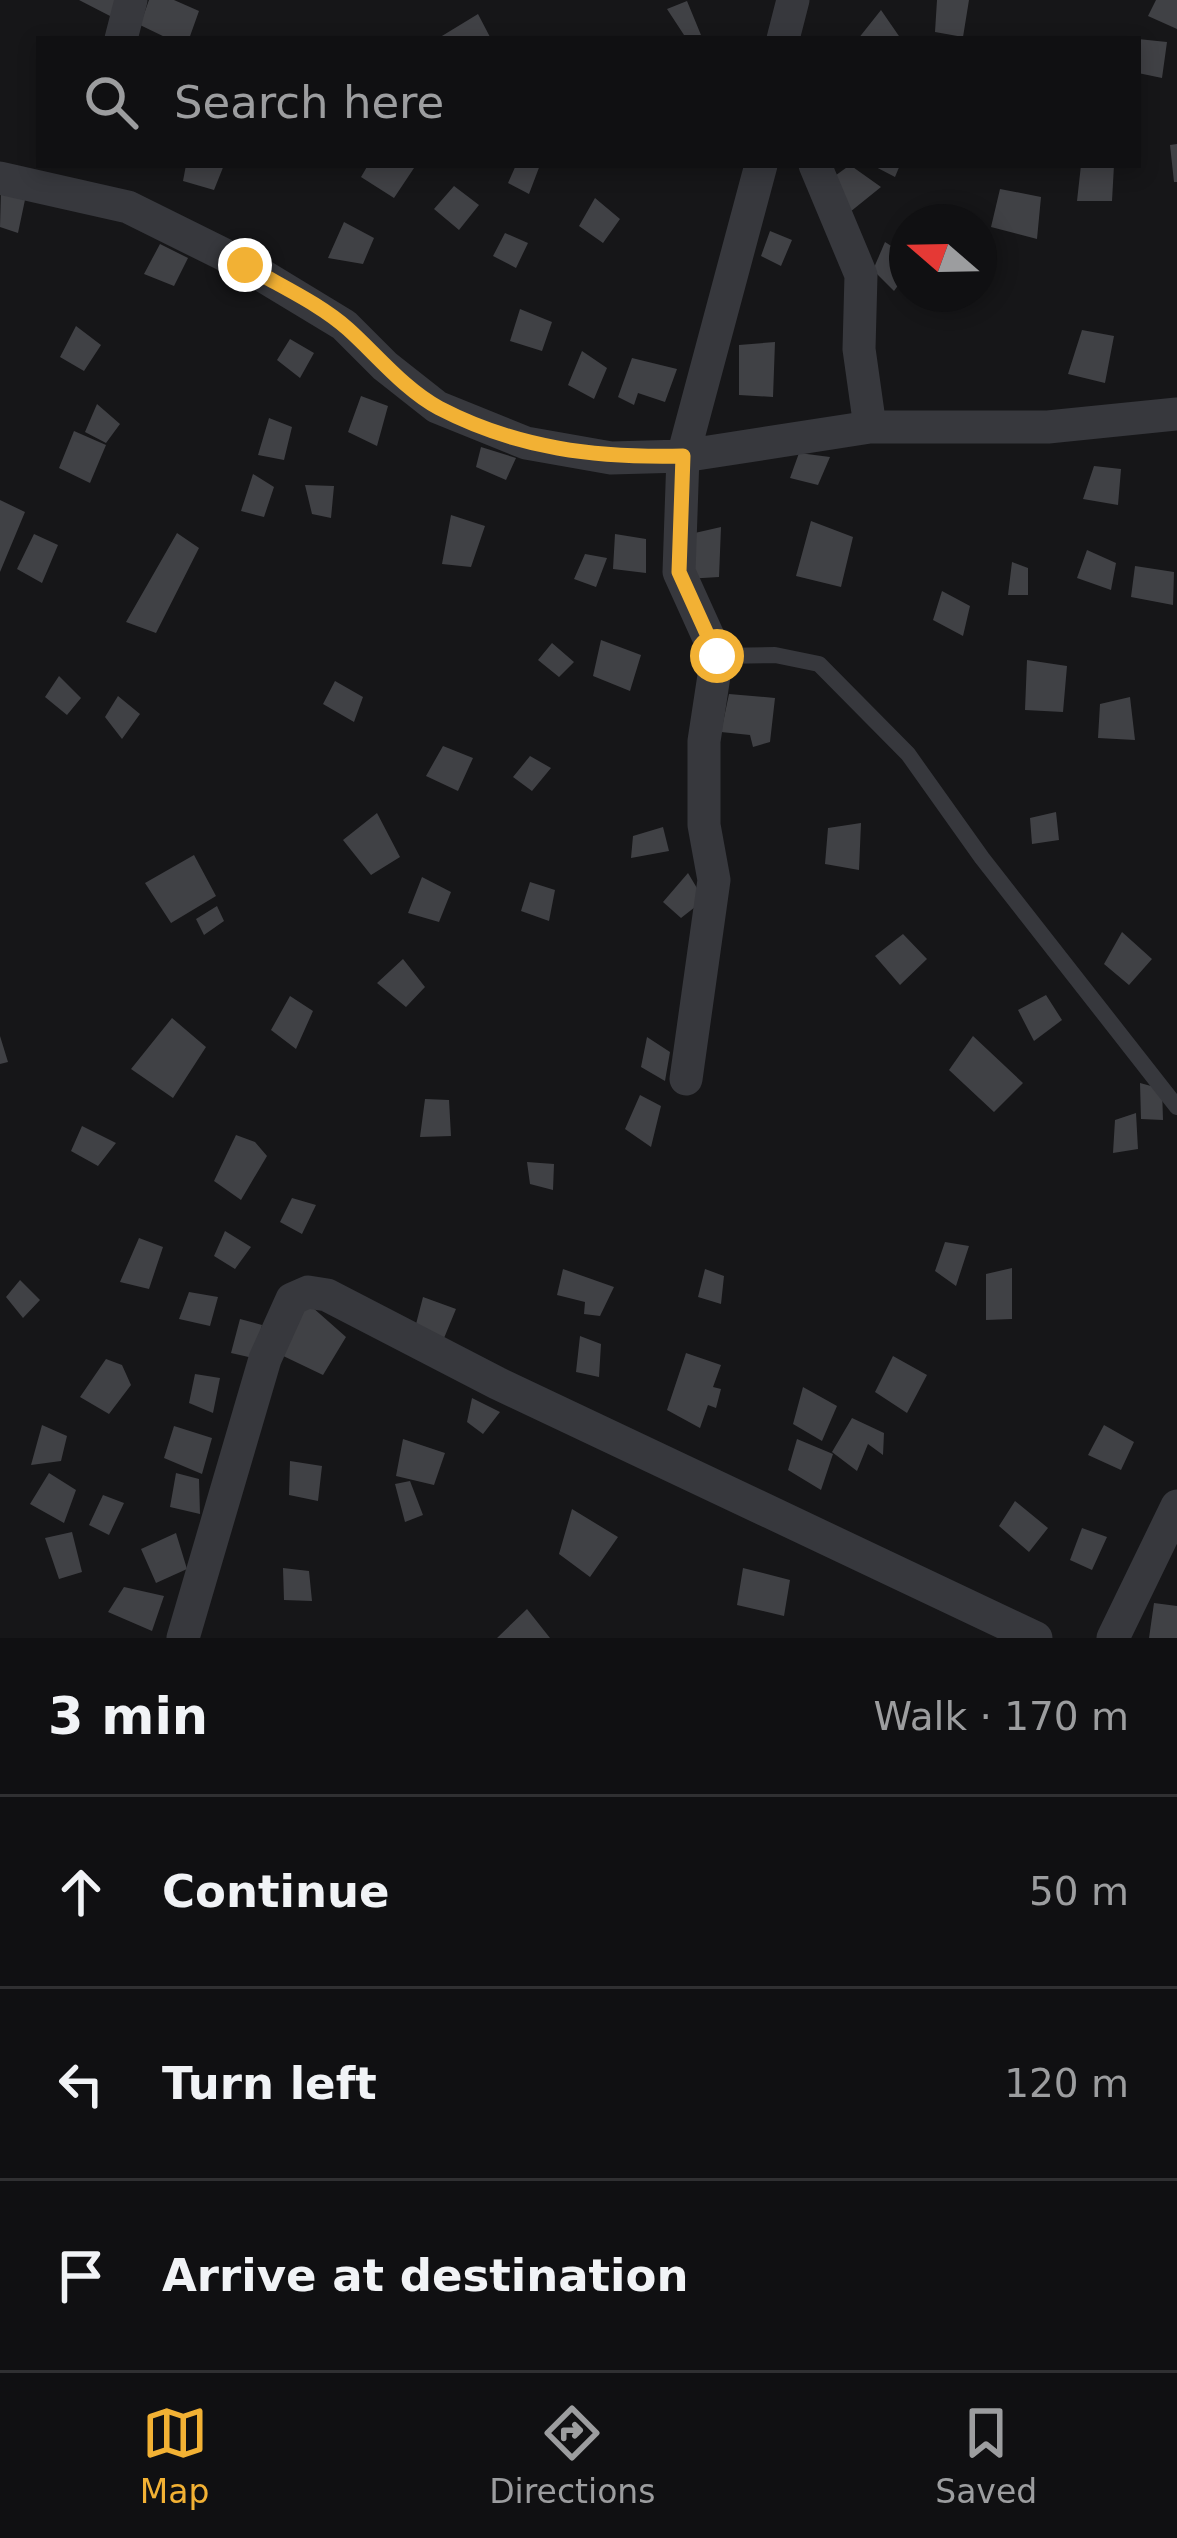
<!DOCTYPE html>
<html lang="en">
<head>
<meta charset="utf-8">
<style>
	body { margin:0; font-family:"DejaVu Sans",sans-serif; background:#1e1e20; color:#f1f3f6 }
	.compass { position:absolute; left:889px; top:204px; width:108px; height:108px; border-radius:50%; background:#101012; box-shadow:0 6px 18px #0003; rotate:290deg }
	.stop { position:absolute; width:36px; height:36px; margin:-27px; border:9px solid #f2b134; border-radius:50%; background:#fff }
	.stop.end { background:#f2b134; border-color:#fff; box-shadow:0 3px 12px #0008 }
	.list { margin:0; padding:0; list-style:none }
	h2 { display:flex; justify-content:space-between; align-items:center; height:156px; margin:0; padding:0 48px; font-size:51px }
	h2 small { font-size:39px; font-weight:400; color:#9c9d9f }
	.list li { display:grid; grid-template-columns:78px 1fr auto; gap:36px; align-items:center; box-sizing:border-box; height:192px; padding:0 48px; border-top:3px solid #303032 }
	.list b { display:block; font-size:45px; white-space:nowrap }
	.list em { font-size:39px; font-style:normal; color:#9c9d9f }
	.icon { flex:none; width:66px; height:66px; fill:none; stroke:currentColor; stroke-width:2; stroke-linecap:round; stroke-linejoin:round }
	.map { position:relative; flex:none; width:1177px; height:1638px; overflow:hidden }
	.search { position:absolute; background:#101012; box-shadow:0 6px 18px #0003; left:36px; right:36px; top:36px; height:132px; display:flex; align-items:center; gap:30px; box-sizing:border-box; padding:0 42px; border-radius:0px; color:#9c9d9f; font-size:45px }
	.sheet { height:732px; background:#101012 }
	nav { display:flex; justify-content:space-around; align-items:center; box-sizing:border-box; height:168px; border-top:3px solid #303032; background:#101012; font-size:33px; color:#9c9d9f }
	nav a { display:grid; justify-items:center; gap:6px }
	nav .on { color:#f2b134 }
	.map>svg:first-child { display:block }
</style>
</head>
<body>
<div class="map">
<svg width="1177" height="1638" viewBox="0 0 1177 1638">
	<rect width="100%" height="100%" fill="#161618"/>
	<path fill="#404145" d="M 79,0 L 119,0 L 112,17 Z
		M 149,0 L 174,0 L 199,11 L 189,39 L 169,39 L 140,25 Z
		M 937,0 L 969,0 L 963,37 L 935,32 Z
		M 1156,0 L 1177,0 L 1177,29 L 1148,16 Z
		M 687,1 L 701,35 L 684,35 L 667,9 Z
		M 881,10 L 901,39 L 858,39 Z
		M 478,14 L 490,37 L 437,39 Z
		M 1138,39 L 1167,42 L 1162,78 L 1138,73 Z
		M 1177,144 L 1177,182 L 1174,182 L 1170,145 Z
		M 186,165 L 224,165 L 214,190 L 183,181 Z
		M 368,165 L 416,165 L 394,198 L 361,177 Z
		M 516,165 L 540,165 L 529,194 L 508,183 Z
		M 850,165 L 881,187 L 850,212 L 832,178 Z
		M 872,165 L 900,165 L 895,177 Z
		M 1081,165 L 1114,165 L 1112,201 L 1077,201 Z
		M 454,186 L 479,205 L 459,230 L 434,209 Z
		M 1000,189 L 1041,197 L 1037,239 L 991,227 Z
		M 1,191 L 26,195 L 18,233 L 0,227 Z
		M 595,198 L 620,219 L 603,243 L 579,226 Z
		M 344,222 L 374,238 L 363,264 L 328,258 Z
		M 770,231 L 792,240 L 781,266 L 761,256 Z
		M 505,233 L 528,243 L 516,268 L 493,256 Z
		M 885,242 L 907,256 L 907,273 L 894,291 L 873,270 Z
		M 160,244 L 188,258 L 174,286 L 144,274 Z
		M 520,309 L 552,322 L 542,351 L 510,341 Z
		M 76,326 L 101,345 L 84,371 L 60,357 Z
		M 1082,330 L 1114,336 L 1105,383 L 1068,374 Z
		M 290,339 L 314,353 L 300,378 L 277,360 Z
		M 775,342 L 773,397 L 739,395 L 739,345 Z
		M 582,351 L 607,368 L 594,399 L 568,385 Z
		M 632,358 L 677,369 L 665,402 L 638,393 L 634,405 L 618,397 Z
		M 361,396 L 388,406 L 377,446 L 348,432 Z
		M 97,404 L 120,424 L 106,443 L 85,432 Z
		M 269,418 L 292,427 L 284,460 L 258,455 Z
		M 74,431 L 106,445 L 90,483 L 59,468 Z
		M 481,447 L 516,458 L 506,480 L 476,467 Z
		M 799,453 L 830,457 L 818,485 L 790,478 Z
		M 1094,466 L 1121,469 L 1118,505 L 1083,499 Z
		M 253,474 L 274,487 L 264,517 L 241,511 Z
		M 305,485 L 334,486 L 331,518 L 312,514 Z
		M 0,500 L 25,512 L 0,572 Z
		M 451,515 L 485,526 L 471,567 L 442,564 Z
		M 811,521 L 853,537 L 841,587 L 796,576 Z
		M 721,527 L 719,577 L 686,579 L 686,535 Z
		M 177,533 L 199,548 L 156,633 L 126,622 Z
		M 34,534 L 58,545 L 42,583 L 17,569 Z
		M 615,534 L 646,539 L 646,573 L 613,569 Z
		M 1087,550 L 1116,563 L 1111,590 L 1077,578 Z
		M 585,554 L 607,558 L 596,587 L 574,579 Z
		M 1012,562 L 1028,568 L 1028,595 L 1008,595 Z
		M 1135,566 L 1174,572 L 1173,605 L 1131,597 Z
		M 942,591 L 970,606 L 963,636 L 933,620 Z
		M 601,640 L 641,655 L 630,691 L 593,676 Z
		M 552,643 L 574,662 L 559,677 L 538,660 Z
		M 1027,660 L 1067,666 L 1063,712 L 1025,710 Z
		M 59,676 L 81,698 L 67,715 L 45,697 Z
		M 335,681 L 363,697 L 354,722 L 323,704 Z
		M 729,694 L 775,698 L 770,742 L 753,747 L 750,735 L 721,732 Z
		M 118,696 L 140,714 L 122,739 L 105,717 Z
		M 1130,697 L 1135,740 L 1098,738 L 1100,704 Z
		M 443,746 L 473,758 L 458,791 L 426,776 Z
		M 530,756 L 551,768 L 532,791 L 513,777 Z
		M 1056,812 L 1059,840 L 1032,844 L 1030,818 Z
		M 377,813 L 400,857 L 371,875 L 343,840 Z
		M 861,823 L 859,870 L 825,864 L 828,828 Z
		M 663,827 L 669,851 L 631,858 L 633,836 Z
		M 194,855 L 216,896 L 171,923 L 145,883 Z
		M 688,873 L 704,900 L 681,918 L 663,902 Z
		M 422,877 L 451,892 L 439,922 L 408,913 Z
		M 530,882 L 555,890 L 549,921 L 521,911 Z
		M 217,906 L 224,921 L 204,935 L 196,919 Z
		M 1122,932 L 1152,959 L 1129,985 L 1104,964 Z
		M 903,934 L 927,959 L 900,985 L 875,956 Z
		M 403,959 L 425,987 L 406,1007 L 377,983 Z
		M 1046,995 L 1062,1020 L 1034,1041 L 1018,1010 Z
		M 290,996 L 313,1011 L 296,1049 L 271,1030 Z
		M 172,1018 L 206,1047 L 173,1098 L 131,1069 Z
		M 0,1036 L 8,1062 L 0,1064 Z
		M 973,1036 L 1023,1083 L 994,1112 L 949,1070 Z
		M 647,1037 L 670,1052 L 665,1081 L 641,1067 Z
		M 1140,1083 L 1162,1089 L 1163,1120 L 1141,1119 Z
		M 640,1095 L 661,1106 L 651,1147 L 625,1129 Z
		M 425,1099 L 449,1100 L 451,1136 L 420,1137 Z
		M 1136,1113 L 1138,1149 L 1113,1153 L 1115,1120 Z
		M 82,1126 L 116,1143 L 98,1166 L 71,1151 Z
		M 236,1135 L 255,1142 L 267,1156 L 241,1200 L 214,1181 Z
		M 527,1162 L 554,1164 L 553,1190 L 530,1184 Z
		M 292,1198 L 316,1205 L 302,1234 L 280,1222 Z
		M 225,1231 L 251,1247 L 235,1269 L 214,1256 Z
		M 139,1238 L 163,1247 L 149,1289 L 120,1282 Z
		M 945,1242 L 969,1246 L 956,1286 L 935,1271 Z
		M 1012,1268 L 1012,1319 L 986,1320 L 986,1274 Z
		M 563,1269 L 614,1287 L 600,1316 L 584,1314 L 585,1302 L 557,1295 Z
		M 705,1269 L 724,1276 L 721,1304 L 698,1297 Z
		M 20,1280 L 40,1300 L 23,1318 L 6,1297 Z
		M 189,1292 L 218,1297 L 210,1326 L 179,1319 Z
		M 423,1297 L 456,1309 L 442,1343 L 415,1328 Z
		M 303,1299 L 346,1337 L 323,1375 L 277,1353 Z
		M 240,1319 L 262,1325 L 253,1358 L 231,1353 Z
		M 580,1336 L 601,1344 L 599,1377 L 576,1372 Z
		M 686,1353 L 721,1365 L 713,1387 L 721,1389 L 716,1408 L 708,1405 L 700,1428 L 667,1410 Z
		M 893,1356 L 927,1375 L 907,1413 L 875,1392 Z
		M 106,1359 L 122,1365 L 131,1385 L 109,1414 L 80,1397 Z
		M 195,1374 L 220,1378 L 213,1413 L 189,1403 Z
		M 803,1387 L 837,1406 L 822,1441 L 793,1424 Z
		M 472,1398 L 500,1412 L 483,1434 L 467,1422 Z
		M 852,1418 L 884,1433 L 883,1455 L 868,1444 L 857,1471 L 832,1452 Z
		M 42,1425 L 67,1436 L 61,1461 L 31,1465 Z
		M 1104,1425 L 1134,1442 L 1121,1470 L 1088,1455 Z
		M 174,1426 L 212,1438 L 202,1474 L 164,1458 Z
		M 403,1439 L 445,1453 L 434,1485 L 396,1476 Z
		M 797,1439 L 833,1454 L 821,1490 L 788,1470 Z
		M 290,1461 L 322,1466 L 318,1501 L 289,1495 Z
		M 49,1473 L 76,1490 L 64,1523 L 30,1504 Z
		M 176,1473 L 199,1479 L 200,1514 L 170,1507 Z
		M 410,1481 L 423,1515 L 405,1522 L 395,1484 Z
		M 103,1495 L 124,1503 L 109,1535 L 89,1525 Z
		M 1015,1501 L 1048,1528 L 1029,1552 L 999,1526 Z
		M 572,1509 L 618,1537 L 590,1577 L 559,1554 Z
		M 1082,1528 L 1107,1537 L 1092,1570 L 1070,1560 Z
		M 72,1532 L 82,1572 L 59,1579 L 45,1538 Z
		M 176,1533 L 187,1569 L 156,1583 L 141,1549 Z
		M 283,1568 L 309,1571 L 312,1601 L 284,1600 Z
		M 743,1568 L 790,1580 L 784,1616 L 737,1605 Z
		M 124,1587 L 164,1596 L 152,1631 L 108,1612 Z
		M 1154,1603 L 1177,1606 L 1177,1638 L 1149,1638 Z
		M 527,1609 L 550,1638 L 497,1638 Z"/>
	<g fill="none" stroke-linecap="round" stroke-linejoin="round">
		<path stroke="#37383d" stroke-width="16" d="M 717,656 L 775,655 L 819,664 L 908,754 L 982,858 L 1177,1107"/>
		<path stroke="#37383d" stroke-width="33" d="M 121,39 L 131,0
			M 783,39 L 793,0
			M 815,165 L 861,275 L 859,349 L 870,427
			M 0,178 L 128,207 L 245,265 L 344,325 L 385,366 L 437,407 L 526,443 L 611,458 L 683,456 L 870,427 L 1048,427 L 1177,414
			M 686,1079 L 714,880 L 704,825 L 704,741 L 717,656 L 679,572 L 683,456 L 761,165
			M 183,1638 L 265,1359 L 292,1299 L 308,1292 L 327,1295 L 497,1383 L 1036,1638
			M 1113,1638 L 1177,1506"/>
	</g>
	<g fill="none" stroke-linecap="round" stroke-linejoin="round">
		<path stroke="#f2b134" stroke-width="15" d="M 245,265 C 278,285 319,303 348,329 C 377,355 404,389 439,408 C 518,449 596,458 683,456 L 679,572 L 717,656"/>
	</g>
</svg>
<svg class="compass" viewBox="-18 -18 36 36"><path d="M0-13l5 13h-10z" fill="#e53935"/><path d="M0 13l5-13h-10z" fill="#9c9d9f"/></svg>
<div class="stop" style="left:717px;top:656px"></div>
<div class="stop end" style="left:245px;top:265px"></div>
<div class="search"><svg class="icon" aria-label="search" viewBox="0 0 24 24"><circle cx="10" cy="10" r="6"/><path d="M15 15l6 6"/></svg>Search here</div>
</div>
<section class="sheet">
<h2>3 min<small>Walk · 170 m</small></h2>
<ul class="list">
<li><svg class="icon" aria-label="ahead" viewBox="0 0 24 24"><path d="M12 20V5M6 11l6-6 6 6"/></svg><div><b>Continue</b></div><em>50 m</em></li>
<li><svg class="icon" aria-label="left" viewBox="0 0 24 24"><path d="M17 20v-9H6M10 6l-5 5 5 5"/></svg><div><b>Turn left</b></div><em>120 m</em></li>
<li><svg class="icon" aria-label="arrive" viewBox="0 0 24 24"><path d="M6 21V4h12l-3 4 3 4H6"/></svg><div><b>Arrive at destination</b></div></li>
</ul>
</section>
<nav>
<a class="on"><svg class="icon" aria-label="map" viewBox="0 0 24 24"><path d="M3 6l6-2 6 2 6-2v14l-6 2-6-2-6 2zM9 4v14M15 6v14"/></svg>Map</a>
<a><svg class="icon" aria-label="directions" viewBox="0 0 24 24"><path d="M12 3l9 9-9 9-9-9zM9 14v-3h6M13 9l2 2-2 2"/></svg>Directions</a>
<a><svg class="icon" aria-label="saved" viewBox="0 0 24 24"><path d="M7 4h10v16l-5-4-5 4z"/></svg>Saved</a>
</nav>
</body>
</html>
